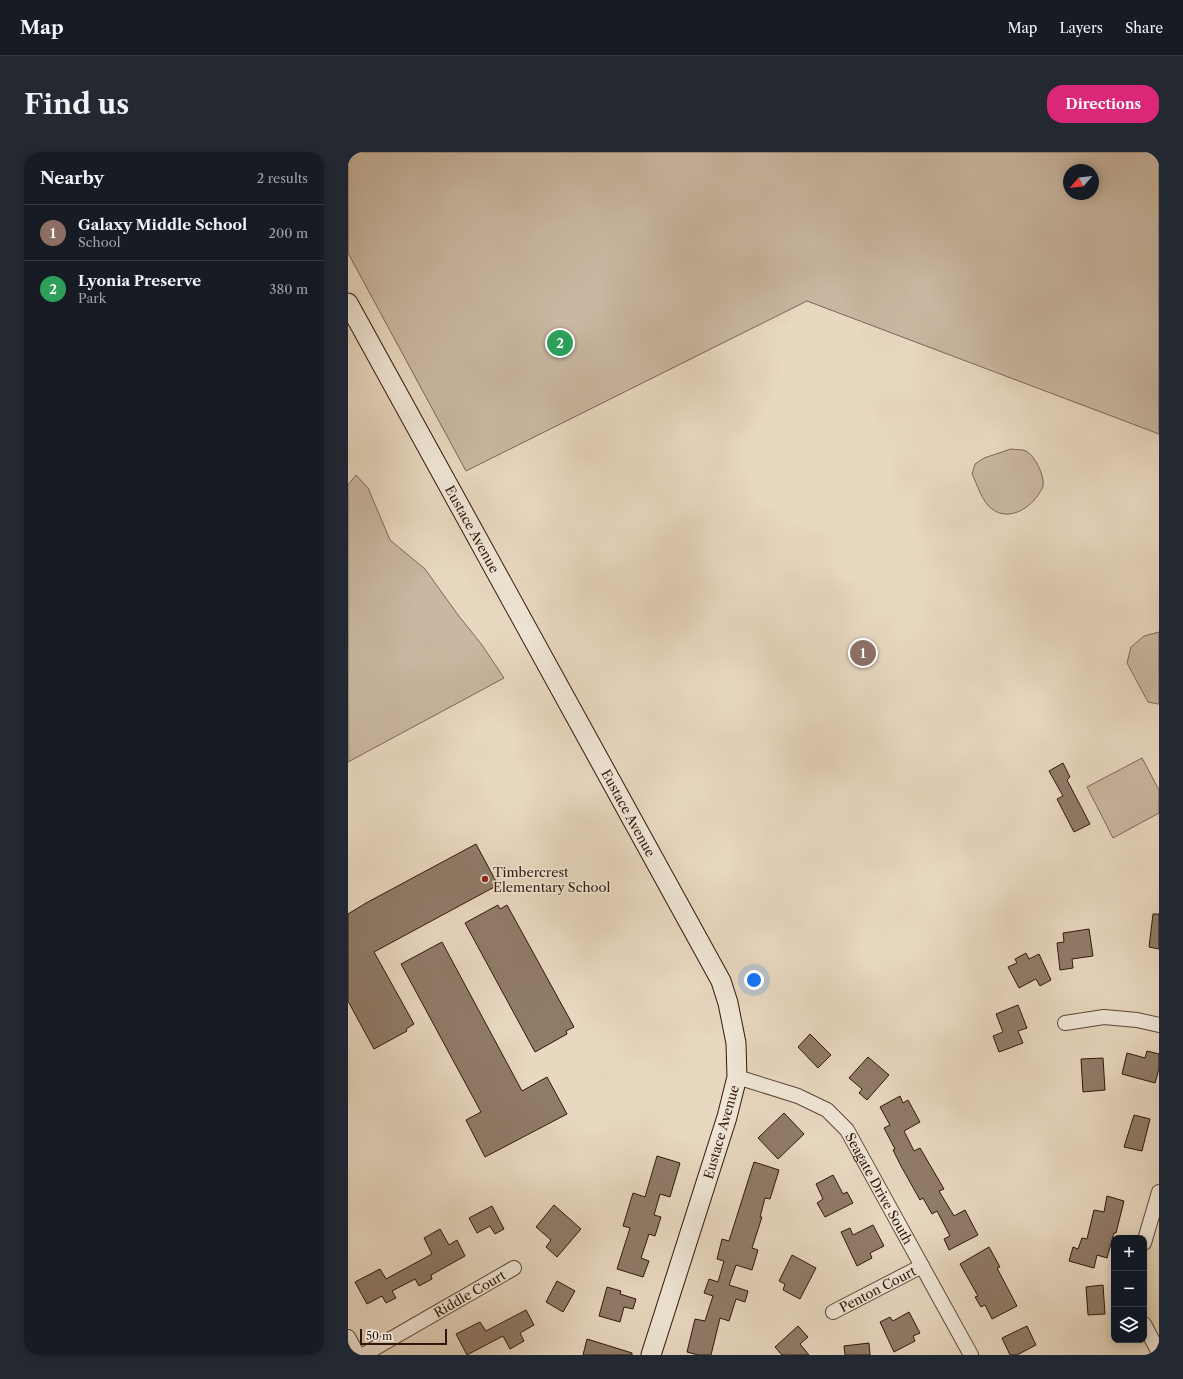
<!DOCTYPE html>
<html lang="en">
<head>
<meta charset="utf-8">
<style>
	body { margin:0; font-family:"Libre Caslon Text",serif; background:#242831; color:#f1f3f6 }
	.controls { position:absolute; right:12px; bottom:12px; display:grid; overflow:hidden; border-radius:8px; box-shadow:0 2px 10px #0003 }
	.controls button { width:36px; height:36px; display:grid; place-items:center; padding:0; border:0; border-bottom:1px solid #363941; background:#171b24; color:#f1f3f6; font:20px sans-serif }
	.compass { position:absolute; left:715px; top:12px; width:36px; height:36px; border-radius:50%; background:#171b24; box-shadow:0 2px 10px #0003; rotate:242deg }
	.scale { position:absolute; left:12px; bottom:10px; width:87px; box-sizing:border-box; padding-left:4px; border:2px solid #30160a; border-top:0; font-size:11px; line-height:14px; white-space:nowrap; color:#30160a; -webkit-text-stroke:3px #f0e6d6; paint-order:stroke }
	.you { position:absolute; left:406px; top:828px; width:14px; height:14px; margin:-10px; border:3px solid #fff; border-radius:50%; background:#1a73e8; box-shadow:0 0 0 6px #1a73e833 }
	.badge { display:grid; place-items:center; width:26px; height:26px; border-radius:50%; background:#db2777; color:#fff; font-size:13px; font-weight:700 }
	.pin { position:absolute; translate:-50% -50%; border:2px solid #fff; box-shadow:0 1px 4px #0006 }
	.list { margin:0; padding:0; list-style:none }
	h2 { display:flex; justify-content:space-between; align-items:center; height:52px; margin:0; padding:0 16px; font-size:17px }
	h2 small { font-size:13px; font-weight:400; color:#9ea1a6 }
	.list li { display:grid; grid-template-columns:26px 1fr auto; gap:12px; align-items:center; box-sizing:border-box; height:56px; padding:0 16px; border-top:1px solid #363941 }
	.list b { display:block; font-size:15px; white-space:nowrap }
	.list p { margin:0; font-size:13px; white-space:nowrap; color:#9ea1a6 }
	.list em { font-size:13px; font-style:normal; color:#9ea1a6 }
	.icon { flex:none; width:22px; height:22px; fill:none; stroke:currentColor; stroke-width:2; stroke-linecap:round; stroke-linejoin:round }
	.map { position:relative; flex:none; width:811px; height:1203px; overflow:hidden; border-radius:16px }
	header { display:flex; align-items:center; gap:24px; box-sizing:border-box; height:56px; padding:0 20px; background:#171b24; border-bottom:1px solid #363941 }
	header strong { font-size:19px }
	nav { display:flex; gap:22px; margin-inline-start:auto; font-size:14px }
	.intro { display:flex; align-items:center; justify-content:space-between; box-sizing:border-box; height:96px; padding:0 24px }
	h1 { margin:0; font-size:28px }
	.button { padding:10px 18px; border-radius:16px; background:#db2777; color:#fff; font-size:14px; font-weight:700 }
	main { display:flex; gap:24px; padding:0 24px }
	aside { flex:1; background:#171b24; border-radius:16px; box-shadow:0 2px 10px #0003 }
	.map>svg:first-child { display:block }
</style>
</head>
<body>
<header>
<strong>Map</strong>
<nav><a>Map</a><a>Layers</a><a>Share</a></nav>
</header>
<div class="intro"><h1>Find us</h1><a class="button">Directions</a></div>
<main>
<aside>
<h2>Nearby<small>2 results</small></h2>
<ul class="list">
<li><span class="badge" style="background:#8d6e63">1</span><div><b>Galaxy Middle School</b><p>School</p></div><em>200 m</em></li>
<li><span class="badge" style="background:#2e9e5b">2</span><div><b>Lyonia Preserve</b><p>Park</p></div><em>380 m</em></li>
</ul>
</aside>
<div class="map">
<svg width="811" height="1203" viewBox="0 0 811 1203">
	<rect width="100%" height="100%" fill="#e8d8c0"/>
	<filter id="stains"><feTurbulence type="fractalNoise" baseFrequency=".005" numOctaves="4"/><feColorMatrix values="0 0 0 0 .2 0 0 0 0 .09 0 0 0 0 .02 0 0 0 .5 -.17"/></filter>
	<radialGradient id="worn" r=".72"><stop offset=".6" stop-color="#630" stop-opacity="0"/><stop offset="1" stop-color="#630" stop-opacity=".3"/></radialGradient>
	<path fill="#c9b7a1" stroke="#7c6656" fill-rule="evenodd" d="M 0,0 L 811,0 L 811,282 L 459,149 L 118,319 L 0,101 ZM 721,18 L 745,18 L 745,42 L 721,42 Z
		M 663,297 C 667,298 674,297 678,299 C 687,304 697,324 695,334 C 695,336 693,338 692,340 C 683,356 661,370 644,357 C 634,350 629,332 624,322 L 627,312 L 636,306 Z
		M 8,323 L 20,336 L 42,388 L 77,417 L 110,463 L 134,493 L 156,526 L 0,610 L 0,333 Z
		M 811,480 L 811,552 L 810,552 L 800,550 L 779,511 L 783,495 L 796,484 Z
		M 794,606 L 811,638 L 811,661 L 765,686 L 739,635 Z"/>
	<path fill="#907b69" stroke="#30160a" d="M 715,611 L 722,625 L 719,628 L 742,672 L 726,680 L 709,647 L 715,644 L 701,619 Z
		M 128,692 L 150,733 L 26,800 L 66,872 L 58,877 L 59,879 L 26,897 L 0,849 L 0,762 L 18,751 Z
		M 150,753 L 152,757 L 159,753 L 226,875 L 218,879 L 219,882 L 187,900 L 117,771 Z
		M 805,762 L 811,762 L 811,797 L 801,795 Z
		M 741,777 L 745,804 L 724,807 L 725,816 L 712,818 L 709,791 L 716,790 L 715,781 Z
		M 94,790 L 174,939 L 199,925 L 219,962 L 137,1005 L 118,968 L 133,960 L 53,812 Z
		M 678,801 L 681,807 L 691,802 L 703,828 L 692,834 L 688,827 L 671,836 L 660,815 L 669,811 L 667,807 Z
		M 670,853 L 679,876 L 670,879 L 675,891 L 651,900 L 645,884 L 655,880 L 648,862 Z
		M 462,882 L 483,903 L 470,916 L 450,895 Z
		M 799,899 L 811,902 L 811,917 L 807,931 L 774,922 L 779,901 L 797,906 Z
		M 520,905 L 541,923 L 519,948 L 511,941 L 514,937 L 501,926 Z
		M 755,906 L 757,938 L 735,940 L 733,907 Z
		M 552,944 L 555,951 L 560,948 L 572,970 L 556,979 L 566,999 L 572,996 L 596,1037 L 591,1039 L 606,1064 L 617,1058 L 630,1083 L 601,1098 L 596,1087 L 602,1084 L 589,1059 L 584,1062 L 575,1046 L 572,1048 L 553,1014 L 545,998 L 547,997 L 536,976 L 542,973 L 532,955 Z
		M 436,961 L 456,982 L 430,1007 L 410,986 Z
		M 786,963 L 802,967 L 794,999 L 776,995 Z
		M 309,1004 L 332,1011 L 322,1045 L 312,1042 L 306,1063 L 313,1065 L 307,1084 L 301,1082 L 293,1106 L 301,1109 L 295,1125 L 269,1117 L 282,1076 L 275,1074 L 285,1041 L 297,1045 Z
		M 406,1010 L 431,1018 L 422,1047 L 417,1046 L 412,1065 L 414,1065 L 404,1096 L 410,1098 L 404,1118 L 388,1113 L 381,1133 L 400,1139 L 397,1150 L 388,1147 L 381,1169 L 372,1166 L 363,1203 L 350,1203 L 339,1200 L 347,1167 L 357,1169 L 365,1144 L 356,1141 L 361,1127 L 370,1130 L 376,1109 L 369,1107 L 374,1087 L 381,1089 Z
		M 485,1023 L 495,1042 L 499,1040 L 505,1051 L 477,1065 L 469,1051 L 475,1047 L 468,1032 Z
		M 759,1044 L 776,1049 L 768,1081 L 766,1081 L 759,1106 L 749,1103 L 746,1116 L 721,1109 L 725,1095 L 730,1097 L 734,1086 L 739,1087 L 746,1058 L 756,1060 Z
		M 206,1053 L 233,1077 L 209,1105 L 198,1095 L 203,1088 L 188,1075 Z
		M 144,1054 L 156,1077 L 147,1082 L 142,1074 L 129,1081 L 121,1066 Z
		M 525,1073 L 536,1094 L 522,1101 L 524,1106 L 509,1114 L 493,1080 L 502,1076 L 505,1083 Z
		M 92,1077 L 101,1093 L 109,1088 L 117,1104 L 83,1123 L 84,1127 L 71,1134 L 67,1127 L 44,1139 L 48,1146 L 38,1151 L 34,1144 L 19,1152 L 7,1130 L 32,1117 L 38,1127 L 84,1102 L 76,1086 Z
		M 641,1095 L 652,1115 L 649,1116 L 669,1154 L 644,1167 L 637,1153 L 633,1155 L 627,1145 L 630,1144 L 612,1112 Z
		M 444,1103 L 468,1116 L 452,1147 L 435,1138 L 437,1132 L 431,1129 Z
		M 209,1129 L 227,1139 L 215,1160 L 198,1150 Z
		M 755,1133 L 757,1162 L 740,1163 L 738,1135 Z
		M 259,1135 L 273,1139 L 272,1142 L 288,1147 L 285,1157 L 276,1155 L 272,1170 L 251,1164 Z
		M 178,1158 L 186,1173 L 172,1181 L 176,1189 L 162,1197 L 155,1184 L 119,1203 L 108,1182 L 132,1170 L 138,1179 Z
		M 561,1160 L 572,1181 L 565,1184 L 567,1189 L 546,1200 L 532,1170 L 542,1165 L 545,1169 Z
		M 450,1174 L 460,1185 L 452,1192 L 461,1203 L 434,1203 L 427,1195 Z
		M 679,1174 L 688,1193 L 669,1203 L 662,1203 L 654,1186 Z
		M 239,1187 L 284,1201 L 284,1203 L 235,1203 Z
		M 521,1191 L 522,1203 L 497,1203 L 496,1194 Z"/>
	<g fill="none" stroke-linecap="round" stroke-linejoin="round">
		<defs>
			<g id="street">
				<path d="M 717,871 L 756,865 L 789,868 L 811,873"/>
				<path id="s1" d="M 389,925 L 450,944 L 479,958 L 499,978 L 623,1203"/>
				<path d="M 796,1091 L 811,1040"/>
				<path id="s2" d="M 485,1160 L 574,1114"/>
				<path d="M 796,1172 L 811,1201"/>
				<path d="M 0,1185 L 10,1203"/>
				<path id="s3" d="M 15,1203 L 166,1116"/>
			</g>
			<g id="secondary">
				<path id="s4" d="M 0,151 L 373,829 L 380,851 L 388,891 L 389,925 L 379,965 L 303,1203"/>
			</g>
		</defs>
		<use href="#street" stroke="#5e4638" stroke-width="16"/>
		<use href="#secondary" stroke="#30160a" stroke-width="21"/>
		<use href="#street" stroke="#f0e6d6" stroke-width="14"/>
		<use href="#secondary" stroke="#f0e6d6" stroke-width="19"/>
	</g>
	<circle fill="#8f2418" stroke="#f0e6d6" stroke-width="1.5" cx="137" cy="727" r="4"/>
	<g text-anchor="middle" dominant-baseline="central" stroke-width="3" stroke-linejoin="round" paint-order="stroke">
		<g font-size="13" fill="#30160a" stroke="#f0e6d6">
			<text stroke="none"><textPath href="#s4" startOffset="258">Eustace Avenue</textPath></text>
			<text stroke="none"><textPath href="#s4" startOffset="582">Eustace Avenue</textPath></text>
			<text transform="translate(373 980) rotate(-74)">Eustace Avenue</text>
			<text stroke="none"><textPath href="#s1" startOffset="191">Seagate Drive South</textPath></text>
			<text stroke="none"><textPath href="#s2" startOffset="50">Penton Court</textPath></text>
			<text stroke="none"><textPath href="#s3" startOffset="123">Riddle Court</textPath></text>
		</g>
		<g font-size="13" fill="#30160a" stroke="#f0e6d6" text-anchor="start">
			<text x="145" y="720">Timbercrest<tspan x="145" dy="15">Elementary School</tspan></text>
		</g>
	</g>
	<rect width="100%" height="100%" filter="url(#stains)"/>
	<rect width="100%" height="100%" fill="url(#worn)"/>
</svg>
<div class="controls">
<button>+</button>
<button>−</button>
<button><svg class="icon" aria-label="layers" viewBox="0 0 24 24"><path d="M12 4l9 5-9 5-9-5zM3 14l9 5 9-5"/></svg></button>
</div>
<svg class="compass" viewBox="-18 -18 36 36"><path d="M0-13l5 13h-10z" fill="#e53935"/><path d="M0 13l5-13h-10z" fill="#9ea1a6"/></svg>
<div class="scale">50 m</div>
<div class="you"></div>
<div class="pin badge" style="left:515px;top:501px;background:#8d6e63">1</div>
<div class="pin badge" style="left:212px;top:191px;background:#2e9e5b">2</div>
</div>
</main>
</body>
</html>
